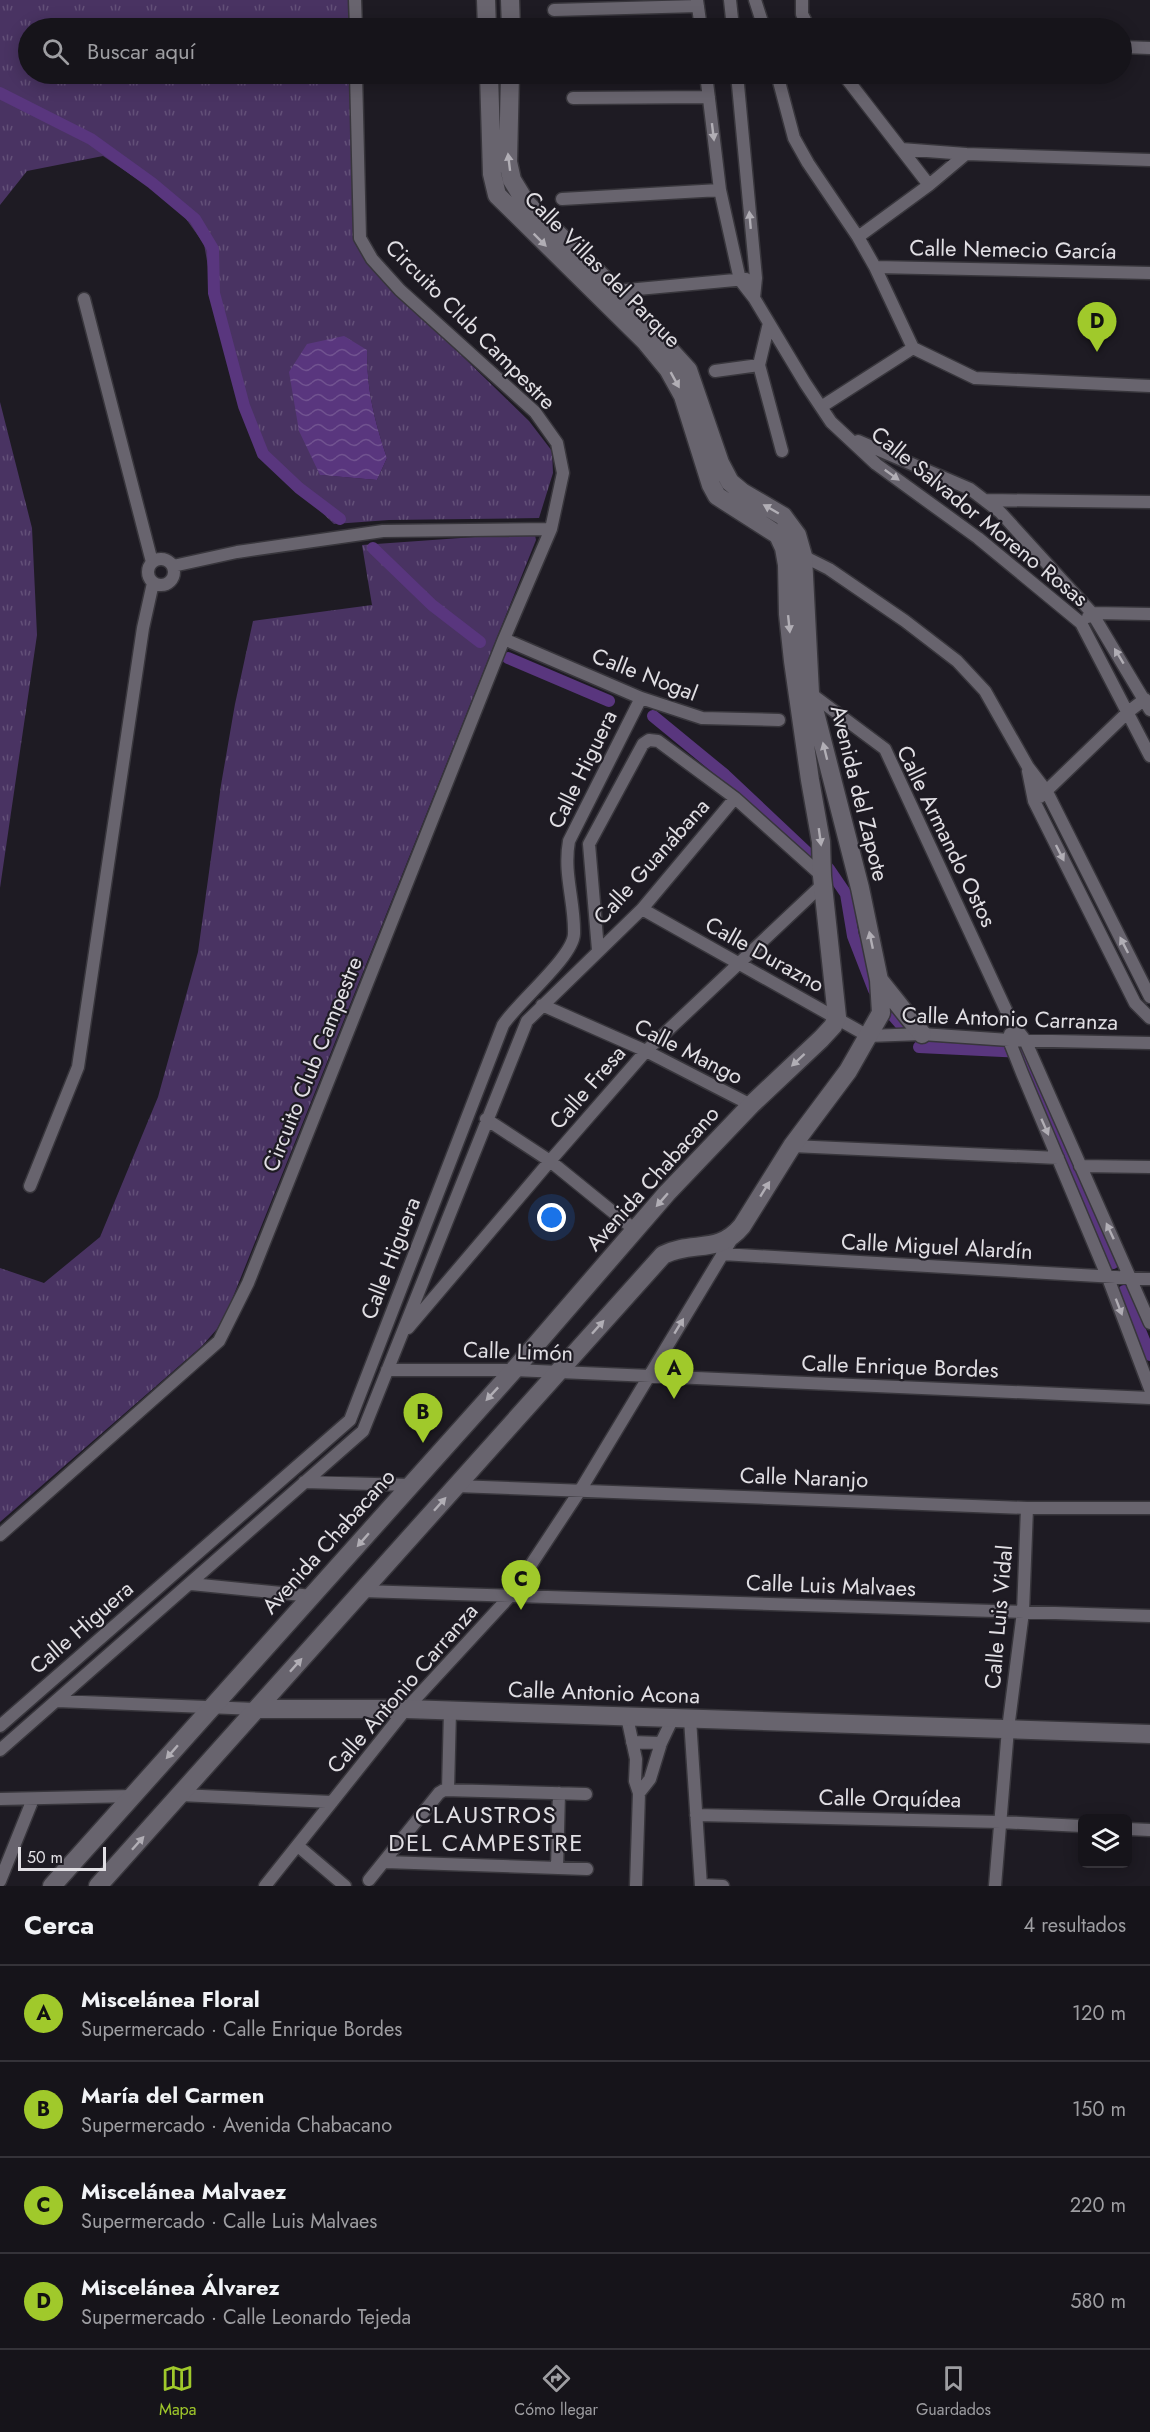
<!DOCTYPE html>
<html lang="es">
<head>
<meta charset="utf-8">
<style>
	body { margin:0; font-family:Jost,sans-serif; background:#1f1d23; color:#f1f3f6 }
	.controls { position:absolute; right:18px; bottom:18px; display:grid; overflow:hidden; border-radius:9px; box-shadow:0 3px 15px #0003 }
	.controls button { width:54px; height:54px; display:grid; place-items:center; padding:0; border:0; border-bottom:2px solid #353339; background:#16141a; color:#f1f3f6; font:30px sans-serif }
	.scale { position:absolute; left:18px; bottom:15px; width:88px; box-sizing:border-box; padding-left:6px; border:3px solid #e1dfe4; border-top:0; font-size:16px; line-height:21px; white-space:nowrap; color:#e1dfe4; -webkit-text-stroke:4px #1e1b23; paint-order:stroke }
	.you { position:absolute; left:552px; top:1218px; width:21px; height:21px; margin:-15px; border:4px solid #fff; border-radius:50%; background:#1a73e8; box-shadow:0 0 0 9px #1a73e833 }
	.badge { display:grid; place-items:center; width:39px; height:39px; border-radius:50%; background:#a0c92b; color:#111; font-size:20px; font-weight:700 }
	.pin { position:absolute; translate:-50% -50px; filter:drop-shadow(0 2px 3px #0008) }
	.pin::after { content:''; position:absolute; top:32px; width:21px; height:18px; background:inherit; clip-path:polygon(0 0,100% 0,50% 100%) }
	.list { margin:0; padding:0; list-style:none }
	h2 { display:flex; justify-content:space-between; align-items:center; height:78px; margin:0; padding:0 24px; font-size:26px }
	h2 small { font-size:20px; font-weight:400; color:#9e9ea2 }
	.list li { display:grid; grid-template-columns:39px 1fr auto; gap:18px; align-items:center; box-sizing:border-box; height:96px; padding:0 24px; border-top:2px solid #353339 }
	.list b { display:block; font-size:22px; white-space:nowrap }
	.list p { margin:0; font-size:20px; white-space:nowrap; color:#9e9ea2 }
	.list em { font-size:20px; font-style:normal; color:#9e9ea2 }
	.icon { flex:none; width:33px; height:33px; fill:none; stroke:currentColor; stroke-width:2; stroke-linecap:round; stroke-linejoin:round }
	.map { position:relative; flex:none; width:1150px; height:1886px; overflow:hidden }
	.search { position:absolute; background:#16141a; box-shadow:0 3px 15px #0003; left:18px; right:18px; top:18px; height:66px; display:flex; align-items:center; gap:15px; box-sizing:border-box; padding:0 21px; border-radius:33px; color:#9e9ea2; font-size:22px }
	.sheet { height:462px; background:#16141a }
	nav { display:flex; justify-content:space-around; align-items:center; box-sizing:border-box; height:84px; border-top:2px solid #353339; background:#16141a; font-size:16px; color:#9e9ea2 }
	nav a { display:grid; justify-items:center; gap:3px }
	nav .on { color:#a0c92b }
	.map>svg:first-child { display:block }
</style>
</head>
<body>
<div class="map">
<svg width="1150" height="1886" viewBox="0 0 1150 1886">
	<defs>
		<pattern id="grass-tufts" width="24" height="20" patternUnits="userSpaceOnUse" patternTransform="scale(1.5)"><rect width="24" height="20" fill="#493362"/><path d="M3 7l-1-3M5 7V3M7 7l1-3M15 17l-1-3M17 17v-4M19 17l1-3" fill="none" stroke="#635078"/></pattern>
		<pattern id="water-waves" width="16" height="10" patternUnits="userSpaceOnUse" patternTransform="scale(1.5)"><rect width="16" height="10" fill="#59367e"/><path d="M0 5q4-4 8 0t8 0" fill="none" stroke="#715390"/></pattern>
	</defs>
	<rect width="100%" height="100%" fill="#1e1b23"/>
	<path fill="url(#grass-tufts)" fill-rule="evenodd" d="M 0,0 L 349,0 L 350,28 L 28,28 L 28,74 L 351,74 L 355,229 L 413,308 L 529,421 L 552,451 L 553,473 L 539,518 L 389,520 L 334,524 L 261,455 L 234,382 L 215,306 L 204,244 L 176,205 L 103,156 L 27,171 L 0,205 ZM 367,350 C 367,391 374,419 387,458 L 377,480 L 321,475 Z
		M 0,402 L 32,528 L 37,635 L 0,888 Z
		M 532,533 L 535,535 L 536,540 L 231,1302 L 217,1329 L 202,1346 L 0,1522 L 0,1268 L 44,1283 L 100,1237 L 158,1097 L 198,952 L 221,785 L 235,704 L 253,621 L 372,605 L 362,545 Z"/>
	<path fill="url(#water-waves)" d="M 344,336 L 367,350 C 367,391 374,419 387,458 L 377,480 L 320,475 L 299,431 L 289,372 L 307,344 Z"/>
	<g fill="none" stroke-linecap="round" stroke-linejoin="round">
		<path stroke="#59367e" stroke-width="12" d="M 0,93 L 91,139 L 152,183 L 195,219 L 213,249 L 214,293 L 244,406 L 263,454 L 299,488 L 340,519
			M 373,548 L 432,605 L 480,642
			M 508,658 L 609,701
			M 653,716 L 725,775 L 812,857
			M 829,869 L 846,894 L 853,936 L 874,990
			M 890,1012 L 903,1027
			M 919,1047 L 1023,1052 L 1113,1263
			M 1124,1291 L 1150,1355"/>
		<defs>
			<path id="street" d="M 355,0 L 356,28
				M 697,0 L 701,28
				M 730,0 L 733,28
				M 755,0 L 764,28
				M 802,0 L 802,14 L 809,28
				M 554,10 L 698,6
				M 1122,47 L 1150,48
				M 706,74 L 720,190 L 740,280 L 754,298 L 756,278 L 737,74
				M 777,74 L 794,138 L 808,163 L 858,237 L 875,267 L 913,348
				M 843,74 L 929,185
				M 573,98 L 709,97
				M 901,149 L 966,154 L 1150,160
				M 562,199 L 720,190
				M 858,237 L 929,185 L 966,154
				M 875,267 L 1150,273
				M 616,291 L 746,279
				M 754,298 L 805,383 L 831,422 L 876,464 L 978,538 L 1081,623 L 1150,756
				M 84,299 L 152,562
				M 769,323 L 759,365 L 782,451
				M 913,348 L 975,378 L 1150,386
				M 715,371 L 759,365
				M 821,407 L 913,348
				M 858,441 L 970,489 L 1000,512 L 1092,613 L 1150,710
				M 986,500 L 1150,502
				M 803,556 L 829,569 L 905,621 L 957,661 L 985,691 L 1028,767 L 1047,792 L 1150,997
				M148 572a13 13 0 1 1 26 0a13 13 0 1 1-26 0Z
				M 173,566 L 237,552 L 383,531 L 551,529
				M 1088,617 L 1092,613 L 1150,614
				M 504,639 L 641,698 L 702,718 L 779,720
				M 810,693 L 885,749 L 1012,1023 L 1025,1040 L 1150,1323
				M 1028,771 L 1034,801 L 1135,1003 L 1150,1018
				M 1040,797 L 1128,712 L 1145,699
				M 642,909 L 868,1036 L 922,1034 L 1009,1040 L 1150,1043
				M 598,950 L 589,844 L 643,744 L 649,740 L 658,741 L 735,798 L 822,876
				M 542,1005 L 646,1051 L 751,1105
				M 1010,1034 L 1009,1040 L 1022,1073 L 1108,1278 L 1150,1389
				M 486,1119 L 550,1161 L 635,1230
				M 792,1146 L 1058,1158
				M 1080,1166 L 1150,1167
				M 30,1186 L 78,1067 L 143,628 L 153,583
				M 722,1254 L 1150,1279
				M 408,1328 L 550,1161 L 646,1051 L 823,884
				M 387,1370 L 514,1370 L 1150,1398
				M 304,1482 L 410,1485
				M 456,1486 L 1027,1508 L 1150,1508
				M 0,1535 L 219,1341 L 248,1283 L 504,639 L 551,529 L 563,473 L 557,443 L 535,412 L 400,290 L 372,259 L 360,238 L 356,74
				M 191,1584 L 312,1596
				M 362,1591 L 1150,1616
				M 57,1701 L 257,1709
				M 627,1717 L 636,1759 L 635,1781 L 639,1793 L 636,1886
				M 690,1719 L 701,1886
				M 0,1726 L 350,1420 L 503,1025 C 518,1002 573,957 574,934 C 575,902 563,874 569,841 L 641,698
				M 632,1742 L 661,1743
				M 0,1750 L 363,1431 L 527,1021 L 642,909 L 735,798
				M 448,1790 L 450,1711
				M 639,1793 L 650,1779 L 661,1743 L 673,1718
				M 180,1795 L 332,1802
				M 0,1799 L 133,1796
				M 696,1815 L 1000,1822 L 1082,1826
				M 1128,1829 L 1150,1830
				M 298,1846 L 345,1886
				M 385,1862 L 587,1869
				M 557,1868 L 559,1793
				M 369,1880 L 439,1793 L 444,1790 L 586,1794
				M 0,1881 L 33,1799
				M 701,1885 L 723,1886
				M 265,1886 L 406,1709 L 511,1595 L 581,1489 L 733,1237
				M 995,1886 L 1008,1729 L 1023,1612 L 1027,1508"/>
			<path id="secondary" d="M 486,0 L 487,28
				M 510,0 L 511,28
				M 879,980 L 922,1034
				M 257,1709 L 406,1709 L 1150,1734
				M 52,1886 L 514,1370 L 667,1193 L 751,1105 L 821,1039 L 833,1026 L 837,1017 L 822,876 L 821,842 L 810,780 L 793,661 L 788,614 L 787,565 L 784,548 L 778,535 L 717,496 L 711,485 L 683,396 L 668,369 L 645,341 L 497,195 L 492,174 L 489,74
				M 98,1886 L 663,1255 C 693,1240 718,1255 742,1226 L 792,1146 L 848,1071 L 881,1013 L 879,980 L 860,888 L 810,693 L 803,556 L 797,535 L 783,516 L 742,492 L 730,482 L 720,463 L 688,370 L 616,291 L 526,203 L 512,180 L 508,162 L 510,74"/>
		</defs>
		<use href="#street" stroke="#38363c" stroke-width="15"/>
		<use href="#secondary" stroke="#38363c" stroke-width="21"/>
		<use href="#street" stroke="#68646e" stroke-width="12"/>
		<use href="#secondary" stroke="#68646e" stroke-width="18"/>
	</g>
	<defs><path id="oneway-solid" d="M-6-.8H1V-3.2L6.5 0L1 3.2V.8H-6Z" transform="scale(1.5)"/></defs>
	<g fill="#b1aeb5">
		<use href="#oneway-solid" transform="translate(713 132) rotate(83)"/>
		<use href="#oneway-solid" transform="translate(509 162) rotate(-97)"/>
		<use href="#oneway-solid" transform="translate(750 220) rotate(-95)"/>
		<use href="#oneway-solid" transform="translate(540 240) rotate(45)"/>
		<use href="#oneway-solid" transform="translate(675 380) rotate(61)"/>
		<use href="#oneway-solid" transform="translate(892 475) rotate(36)"/>
		<use href="#oneway-solid" transform="translate(771 509) rotate(-150)"/>
		<use href="#oneway-solid" transform="translate(789 624) rotate(84)"/>
		<use href="#oneway-solid" transform="translate(1119 656) rotate(-121)"/>
		<use href="#oneway-solid" transform="translate(825 751) rotate(-104)"/>
		<use href="#oneway-solid" transform="translate(820 837) rotate(82)"/>
		<use href="#oneway-solid" transform="translate(1060 853) rotate(63)"/>
		<use href="#oneway-solid" transform="translate(871 940) rotate(-102)"/>
		<use href="#oneway-solid" transform="translate(1124 945) rotate(-117)"/>
		<use href="#oneway-solid" transform="translate(798 1060) rotate(137)"/>
		<use href="#oneway-solid" transform="translate(1045 1127) rotate(66)"/>
		<use href="#oneway-solid" transform="translate(765 1189) rotate(-58)"/>
		<use href="#oneway-solid" transform="translate(662 1200) rotate(131)"/>
		<use href="#oneway-solid" transform="translate(1110 1231) rotate(-115)"/>
		<use href="#oneway-solid" transform="translate(1119 1307) rotate(69)"/>
		<use href="#oneway-solid" transform="translate(679 1326) rotate(-59)"/>
		<use href="#oneway-solid" transform="translate(598 1327) rotate(-48)"/>
		<use href="#oneway-solid" transform="translate(492 1394) rotate(133)"/>
		<use href="#oneway-solid" transform="translate(440 1504) rotate(-48)"/>
		<use href="#oneway-solid" transform="translate(363 1540) rotate(131)"/>
		<use href="#oneway-solid" transform="translate(296 1665) rotate(-48)"/>
		<use href="#oneway-solid" transform="translate(172 1752) rotate(131)"/>
		<use href="#oneway-solid" transform="translate(138 1843) rotate(-48)"/>
	</g>
	<g text-anchor="middle" dominant-baseline="central" stroke-width="4.5" stroke-linejoin="round" paint-order="stroke">
		<g font-size="22" fill="#e1dfe4" stroke="#1e1b23">
			<text transform="translate(1013 249) rotate(1)">Calle Nemecio García</text>
			<text transform="translate(603 269) rotate(45)">Calle Villas del Parque</text>
			<text transform="translate(471 324) rotate(45)">Circuito Club Campestre</text>
			<text transform="translate(980 516) rotate(39)">Calle Salvador Moreno Rosas</text>
			<text transform="translate(645 674) rotate(21)">Calle Nogal</text>
			<text transform="translate(582 769) rotate(-64)">Calle Higuera</text>
			<text transform="translate(860 793) rotate(76)">Avenida del Zapote</text>
			<text transform="translate(947 836) rotate(64)">Calle Armando Ostos</text>
			<text transform="translate(651 861) rotate(-48)">Calle Guanábana</text>
			<text transform="translate(765 954) rotate(29)">Calle Durazno</text>
			<text transform="translate(1010 1018) rotate(2)">Calle Antonio Carranza</text>
			<text transform="translate(689 1051) rotate(27)">Calle Mango</text>
			<text transform="translate(312 1064) rotate(-68)">Circuito Club Campestre</text>
			<text transform="translate(587 1087) rotate(-49)">Calle Fresa</text>
			<text transform="translate(652 1178) rotate(-48)">Avenida Chabacano</text>
			<text transform="translate(937 1246) rotate(3)">Calle Miguel Alardín</text>
			<text transform="translate(390 1258) rotate(-69)">Calle Higuera</text>
			<text transform="translate(518 1351) rotate(2)">Calle Limón</text>
			<text transform="translate(900 1366) rotate(2)">Calle Enrique Bordes</text>
			<text transform="translate(804 1477) rotate(2)">Calle Naranjo</text>
			<text transform="translate(328 1541) rotate(-48)">Avenida Chabacano</text>
			<text transform="translate(831 1585) rotate(2)">Calle Luis Malvaes</text>
			<text transform="translate(998 1617) rotate(-85)">Calle Luis Vidal</text>
			<text transform="translate(81 1627) rotate(-41)">Calle Higuera</text>
			<text transform="translate(402 1688) rotate(-49)">Calle Antonio Carranza</text>
			<text transform="translate(604 1692) rotate(2)">Calle Antonio Acona</text>
			<text transform="translate(890 1798) rotate(1)">Calle Orquídea</text>
		</g>
		<g font-size="24" letter-spacing="1.5" fill="#e1dfe4" stroke="#1e1b23">
			<text x="486" y="1814">CLAUSTROS<tspan x="486" dy="28">DEL CAMPESTRE</tspan></text>
		</g>
	</g>
</svg>
<div class="controls">
<button><svg class="icon" aria-label="layers" viewBox="0 0 24 24"><path d="M12 4l9 5-9 5-9-5zM3 14l9 5 9-5"/></svg></button>
</div>
<div class="scale">50 m</div>
<div class="you"></div>
<div class="pin badge" style="left:674px;top:1399px">A</div>
<div class="pin badge" style="left:423px;top:1443px">B</div>
<div class="pin badge" style="left:521px;top:1610px">C</div>
<div class="pin badge" style="left:1097px;top:352px">D</div>
<div class="search"><svg class="icon" aria-label="search" viewBox="0 0 24 24"><circle cx="10" cy="10" r="6"/><path d="M15 15l6 6"/></svg>Buscar aquí</div>
</div>
<section class="sheet">
<h2>Cerca<small>4 resultados</small></h2>
<ul class="list">
<li><span class="badge">A</span><div><b>Miscelánea Floral</b><p>Supermercado · Calle Enrique Bordes</p></div><em>120 m</em></li>
<li><span class="badge">B</span><div><b>María del Carmen</b><p>Supermercado · Avenida Chabacano</p></div><em>150 m</em></li>
<li><span class="badge">C</span><div><b>Miscelánea Malvaez</b><p>Supermercado · Calle Luis Malvaes</p></div><em>220 m</em></li>
<li><span class="badge">D</span><div><b>Miscelánea Álvarez</b><p>Supermercado · Calle Leonardo Tejeda</p></div><em>580 m</em></li>
</ul>
</section>
<nav>
<a class="on"><svg class="icon" aria-label="map" viewBox="0 0 24 24"><path d="M3 6l6-2 6 2 6-2v14l-6 2-6-2-6 2zM9 4v14M15 6v14"/></svg>Mapa</a>
<a><svg class="icon" aria-label="directions" viewBox="0 0 24 24"><path d="M12 3l9 9-9 9-9-9zM9 14v-3h6M13 9l2 2-2 2"/></svg>Cómo llegar</a>
<a><svg class="icon" aria-label="saved" viewBox="0 0 24 24"><path d="M7 4h10v16l-5-4-5 4z"/></svg>Guardados</a>
</nav>
</body>
</html>
